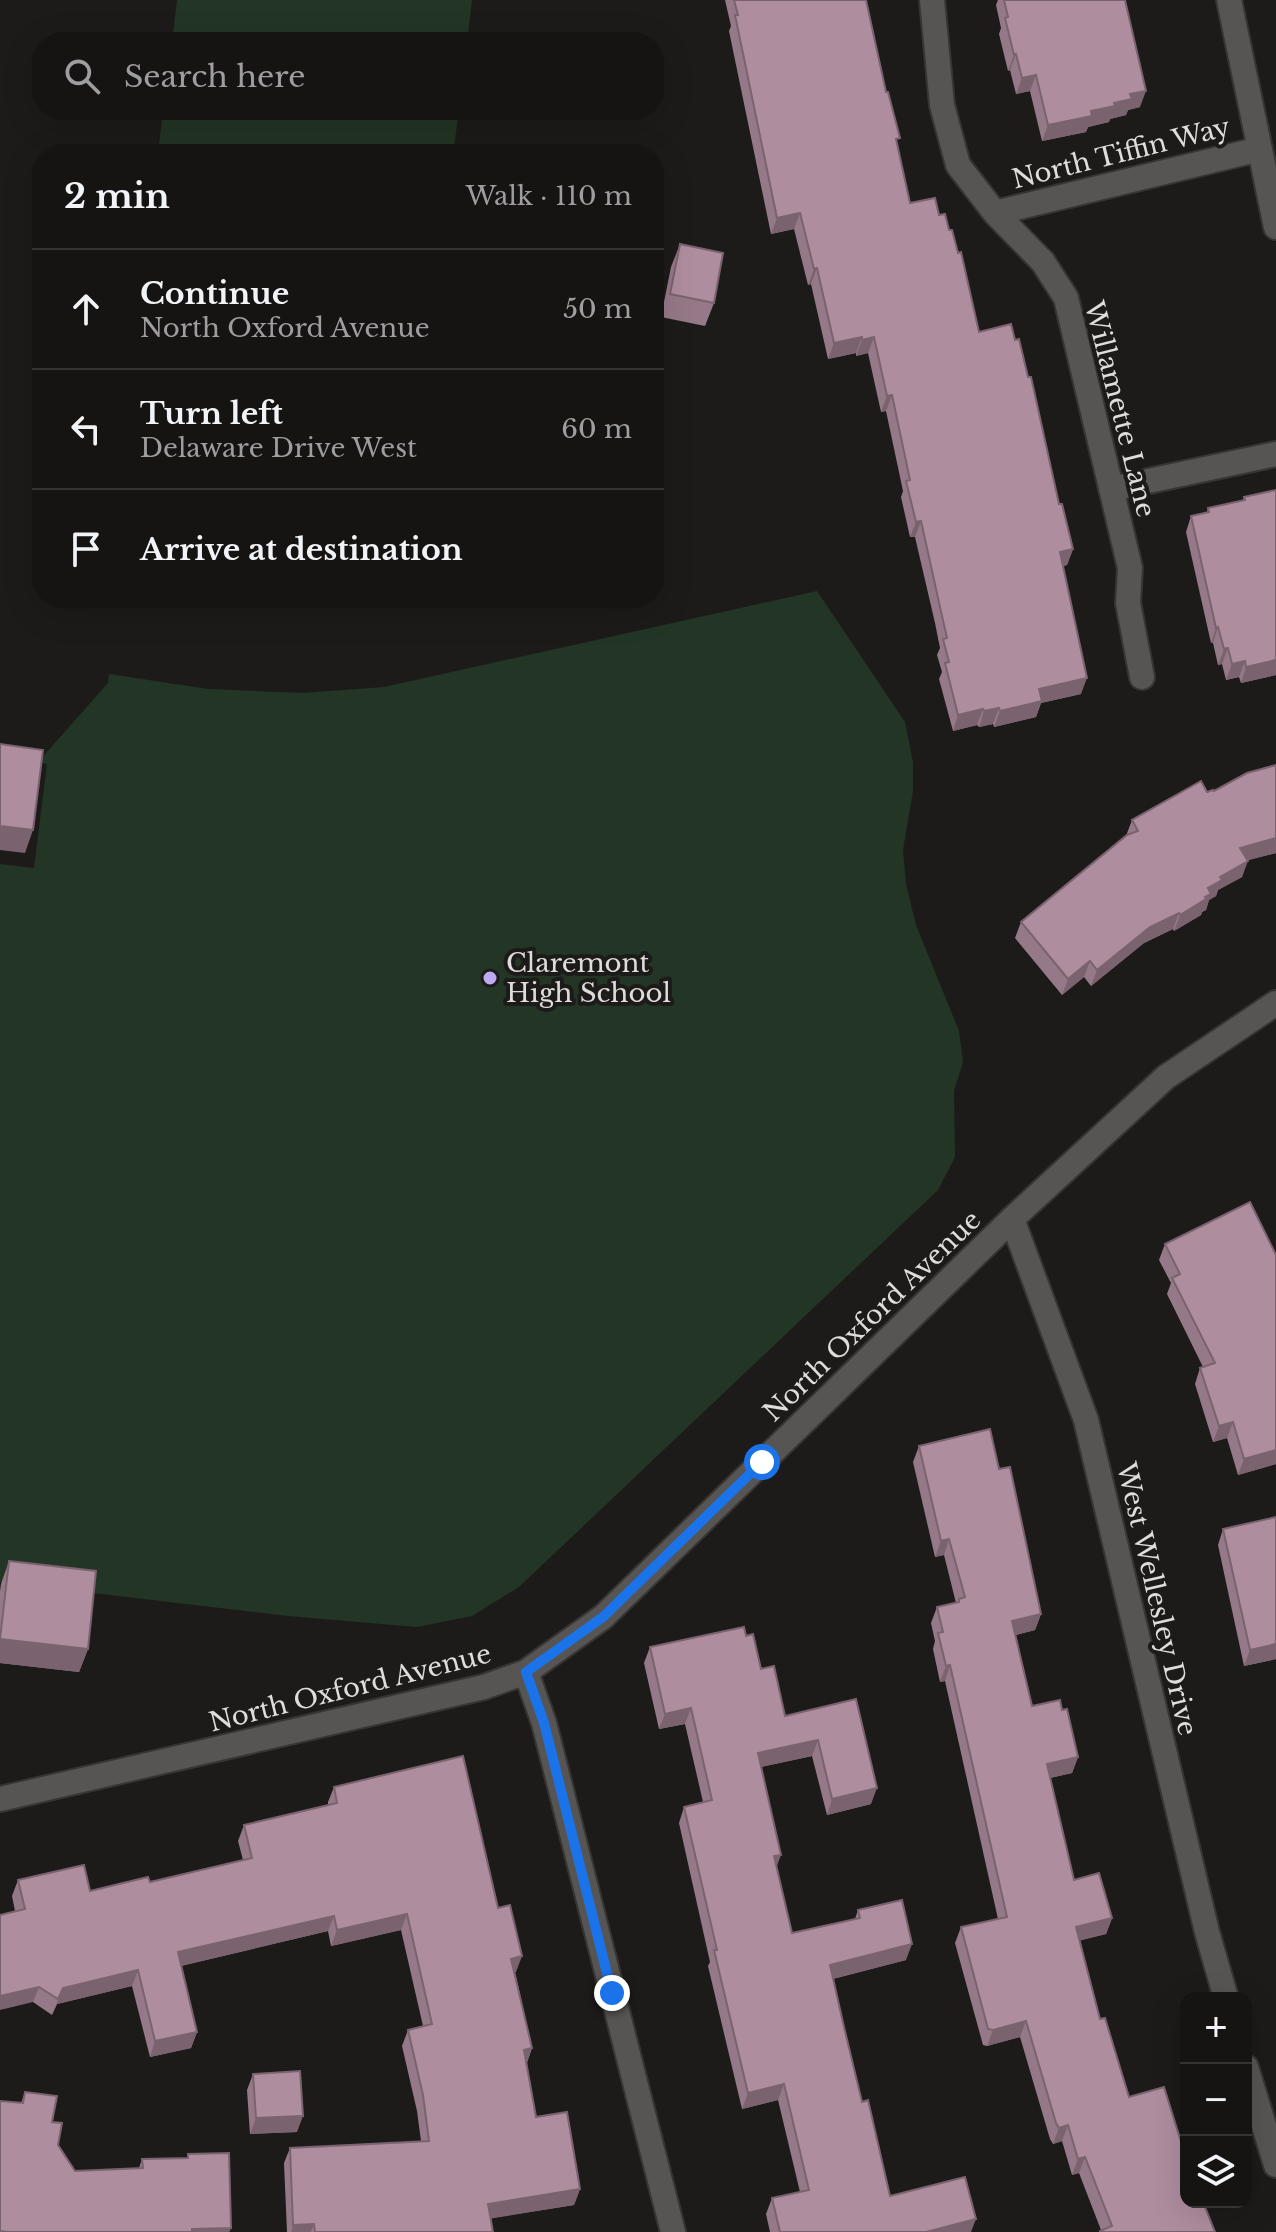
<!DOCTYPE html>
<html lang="en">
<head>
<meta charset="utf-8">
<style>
	body { margin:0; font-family:"Libre Baskerville",serif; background:#232121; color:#f1f3f6 }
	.controls { position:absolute; right:24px; bottom:24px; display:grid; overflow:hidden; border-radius:16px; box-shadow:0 8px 32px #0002 }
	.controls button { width:72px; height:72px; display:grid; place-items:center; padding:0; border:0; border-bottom:2px solid #353333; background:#161413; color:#f1f3f6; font:40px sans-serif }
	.stop { position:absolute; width:24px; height:24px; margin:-18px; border:6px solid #1a73e8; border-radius:50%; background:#fff }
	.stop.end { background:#1a73e8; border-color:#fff; box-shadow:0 2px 8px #0008 }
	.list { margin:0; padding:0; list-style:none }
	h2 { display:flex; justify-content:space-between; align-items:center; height:104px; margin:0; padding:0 32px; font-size:34px }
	h2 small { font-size:26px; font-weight:400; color:#9e9ea0 }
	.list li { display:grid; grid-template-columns:52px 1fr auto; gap:24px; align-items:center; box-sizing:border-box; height:120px; padding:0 32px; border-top:2px solid #353333 }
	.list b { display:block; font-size:30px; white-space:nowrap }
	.list p { margin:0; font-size:26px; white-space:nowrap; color:#9e9ea0 }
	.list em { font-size:26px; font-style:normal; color:#9e9ea0 }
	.icon { flex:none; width:44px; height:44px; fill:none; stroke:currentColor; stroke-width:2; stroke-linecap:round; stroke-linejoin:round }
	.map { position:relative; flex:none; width:1276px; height:2232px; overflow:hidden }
	.search { position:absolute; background:#161413; box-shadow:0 8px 32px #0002; left:32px; top:32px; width:632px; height:88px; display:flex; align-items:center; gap:20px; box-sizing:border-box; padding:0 28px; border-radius:32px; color:#9e9ea0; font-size:30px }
	.panel { position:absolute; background:#161413; box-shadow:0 8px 32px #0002; left:32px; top:144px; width:632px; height:464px; border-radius:32px }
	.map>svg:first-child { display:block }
</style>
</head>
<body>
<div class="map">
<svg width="1276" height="2232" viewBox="0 0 1276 2232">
	<rect width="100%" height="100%" fill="#1d1b19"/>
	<path fill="#233524" d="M 177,0 L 472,0 L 467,42 L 172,42 Z
		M 163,110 L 459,110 L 453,154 L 158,154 Z
		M 817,591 L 905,722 L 913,762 L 913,791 L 903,850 L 906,884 L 916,925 L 959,1031 L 963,1062 L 954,1091 L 955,1157 L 938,1190 L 519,1587 L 472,1616 L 417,1627 L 288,1616 L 0,1582 L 0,864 L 34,868 L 47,764 L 38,762 L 108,683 L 109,674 L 208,689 L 302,693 L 384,687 Z"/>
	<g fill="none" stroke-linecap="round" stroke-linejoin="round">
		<defs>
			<path id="street" d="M 932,0 L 942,105 L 958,165 L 995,213 L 1043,262 L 1066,298 L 1130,568 L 1128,603 L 1142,677
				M 1229,0 L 1276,227
				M 995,213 L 1260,149
				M 1111,489 L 1276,454
				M 1012,1219 L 1086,1420 L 1207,1932 L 1226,1998
				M 526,1672 L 544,1723 L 673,2232
				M 0,1799 L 484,1687 L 526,1672 L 603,1617 L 1012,1219 L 1166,1077 L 1276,1003
				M 1246,2067 L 1276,2165"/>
		</defs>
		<use href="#street" stroke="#363534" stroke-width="28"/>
		<use href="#street" stroke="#575553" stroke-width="24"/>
	</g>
	<path fill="#967988" d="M 725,0 L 866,0 L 910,203 L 939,215 L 949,230 L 958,253 L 979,332 L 1015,340 L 1028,377 L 1059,504 L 1073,549 L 1067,565 L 1063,566 L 1081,694 L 1041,703 L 1036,717 L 994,727 L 993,724 L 979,727 L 977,725 L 953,731 L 939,679 L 942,672 L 937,655 L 940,648 L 935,623 L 915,537 L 910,537 L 901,497 L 903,491 L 886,411 L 881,412 L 868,353 L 856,356 L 856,353 L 828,359 L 811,284 L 808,285 L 794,229 L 771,234 L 729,31 L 731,26 Z
		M 998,0 L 1125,0 L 1140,107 L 1128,110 L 1126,115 L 1110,119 L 1109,122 L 1088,127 L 1086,132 L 1042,141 L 1030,91 L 1016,94 L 1010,70 L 1008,71 L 999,34 L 1001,28 L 996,5 Z
		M 680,244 L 714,303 L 705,326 L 661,317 L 671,267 Z
		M 1276,490 L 1276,675 L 1241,683 L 1239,677 L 1226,680 L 1222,664 L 1218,665 L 1213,643 L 1211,643 L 1186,532 L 1191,516 L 1207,513 L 1208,508 L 1243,500 L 1244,497 Z
		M 1207,792 L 1276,853 L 1247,860 L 1242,877 L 1218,890 L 1216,896 L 1209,900 L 1206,910 L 1202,912 L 1201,915 L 1174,931 L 1173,929 L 1144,943 L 1091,986 L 1084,977 L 1062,995 L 1015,938 L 1021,922 L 1126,836 L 1132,820 Z
		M 1165,1244 L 1276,1464 L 1238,1475 L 1227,1438 L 1213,1442 L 1195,1384 L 1200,1368 L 1203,1367 L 1167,1294 L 1171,1283 L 1159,1260 Z
		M 919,1446 L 999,1469 L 1041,1614 L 1035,1630 L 1016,1635 L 1032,1706 L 1062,1710 L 1078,1757 L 1072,1773 L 1050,1778 L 1074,1880 L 1112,1918 L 1106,1934 L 1080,1940 L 1100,2019 L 1129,2097 L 1182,2147 L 1215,2232 L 1100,2232 L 1101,2230 L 1079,2173 L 1072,2175 L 1062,2141 L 1053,2144 L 1050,2139 L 1020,2037 L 987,2046 L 983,2045 L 955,1943 L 961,1927 L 998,1919 L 945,1681 L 940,1682 L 933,1649 L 935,1641 L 931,1623 L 937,1607 L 956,1603 L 944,1555 L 935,1557 L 913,1462 Z
		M 1276,1517 L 1276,1659 L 1244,1666 L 1218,1545 L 1223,1529 Z
		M 9,1561 L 88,1649 L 79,1672 L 0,1663 L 0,1591 L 1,1584 Z
		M 746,1636 L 785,1716 L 856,1699 L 871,1804 L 827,1815 L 812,1756 L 761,1767 L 776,1866 L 792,1933 L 855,1919 L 858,1910 L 906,1960 L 833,1979 L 862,2102 L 890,2196 L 971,2232 L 770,2232 L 766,2214 L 772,2198 L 800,2192 L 778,2100 L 742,2109 L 708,1966 L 710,1962 L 679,1823 L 684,1807 L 703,1802 L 685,1724 L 659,1729 L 644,1663 L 650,1647 Z
		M 334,1787 L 498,1908 L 516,1972 L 515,1972 L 532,2048 L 527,2063 L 536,2117 L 580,2189 L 574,2205 L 491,2218 L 493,2232 L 287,2232 L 284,2163 L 290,2148 L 421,2141 L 417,2111 L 402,2046 L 408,2030 L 423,2026 L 401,1930 L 331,1946 L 328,1931 L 181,1966 L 197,2032 L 191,2048 L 150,2057 L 132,1986 L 57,2004 L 52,2015 L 33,2002 L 12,1896 L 18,1880 L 90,1891 L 150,1882 L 243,1860 L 238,1841 L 244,1825 L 328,1805 L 328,1802 Z
		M 253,2074 L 297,2132 L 250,2134 L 247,2090 Z
		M 25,2092 L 52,2122 L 58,2145 L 75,2171 L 139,2168 L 142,2159 L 187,2158 L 188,2154 L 231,2228 L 229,2232 L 0,2232 L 0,2101 L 21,2103 Z"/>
	<path fill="#7a636f" d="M 1016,54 L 1010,70 L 1008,71 L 1014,55 Z
		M 1036,75 L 1030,91 L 1016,94 L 1022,78 Z
		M 1146,91 L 1140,107 L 1128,110 L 1126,115 L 1110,119 L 1109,122 L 1088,127 L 1086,132 L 1042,141 L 1048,125 L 1114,103 L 1130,94 Z
		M 800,213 L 794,229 L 771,234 L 777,218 Z
		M 817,268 L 811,284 L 808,285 L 814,269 Z
		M 862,337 L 856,353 L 828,359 L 834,343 Z
		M 874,337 L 868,353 L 856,356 L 862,340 Z
		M 892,395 L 886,411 L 881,412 L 887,396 Z
		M 921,521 L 915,537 L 910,537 L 916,522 Z
		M 1073,549 L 1067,565 L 1054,568 L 1060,552 Z
		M 1218,627 L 1213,643 L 1211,643 L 1216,628 Z
		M 1228,648 L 1222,664 L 1218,665 L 1224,649 Z
		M 1276,660 L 1276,675 L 1241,683 L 1246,667 Z
		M 1245,661 L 1239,677 L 1226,680 L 1232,664 Z
		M 1087,678 L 1081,694 L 1041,703 L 1036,717 L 994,727 L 1000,711 L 1039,689 Z
		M 999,708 L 993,724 L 979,727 L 984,711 Z
		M 983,709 L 977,725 L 953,731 L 958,715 Z
		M 0,826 L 33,830 L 25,853 L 0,850 Z
		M 1276,838 L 1276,853 L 1234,864 L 1240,848 Z
		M 1248,861 L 1242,877 L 1218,890 L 1216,896 L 1209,900 L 1206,910 L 1202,912 L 1201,915 L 1174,931 L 1180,915 L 1220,877 Z
		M 1179,913 L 1173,929 L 1144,943 L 1091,986 L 1097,970 L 1150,927 Z
		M 1090,961 L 1084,977 L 1062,995 L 1068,979 Z
		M 1233,1422 L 1227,1438 L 1213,1442 L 1219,1426 Z
		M 1276,1450 L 1276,1464 L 1238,1475 L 1244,1459 Z
		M 949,1539 L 944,1555 L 935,1557 L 941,1541 Z
		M 1041,1614 L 1035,1630 L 1007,1637 L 1012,1621 Z
		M 0,1639 L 88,1649 L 79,1672 L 0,1663 Z
		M 1276,1644 L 1276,1659 L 1244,1666 L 1250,1650 Z
		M 950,1665 L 945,1681 L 940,1682 L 946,1666 Z
		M 691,1708 L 685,1724 L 659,1729 L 665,1714 Z
		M 818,1740 L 812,1756 L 752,1769 L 758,1753 Z
		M 1078,1757 L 1072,1773 L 1041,1780 L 1047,1764 Z
		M 877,1788 L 871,1804 L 827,1815 L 832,1799 Z
		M 781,1855 L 775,1871 L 774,1856 Z
		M 407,1914 L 401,1930 L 331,1946 L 337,1930 Z
		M 334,1916 L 328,1931 L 172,1968 L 178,1952 Z
		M 1112,1918 L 1106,1934 L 1071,1943 L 1076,1927 Z
		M 912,1944 L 906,1960 L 824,1981 L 830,1965 Z
		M 522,1956 L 516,1972 L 506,1975 L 511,1959 Z
		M 138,1970 L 132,1986 L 57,2004 L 52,2015 L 63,1988 Z
		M 39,1987 L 33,2002 L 0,2010 L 0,1996 Z
		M 1026,2021 L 1020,2037 L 987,2046 L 993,2030 Z
		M 197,2032 L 191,2048 L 150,2057 L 155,2041 Z
		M 532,2048 L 526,2064 L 524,2050 Z
		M 784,2084 L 778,2100 L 742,2109 L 748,2093 Z
		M 303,2116 L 297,2132 L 250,2134 L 256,2118 Z
		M 1068,2125 L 1062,2141 L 1053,2144 L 1059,2128 Z
		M 1085,2157 L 1079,2173 L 1072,2175 L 1078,2159 Z
		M 580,2189 L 574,2205 L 482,2220 L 488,2204 Z
		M 976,2219 L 971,2232 L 926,2232 Z
		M 314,2224 L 311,2232 L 291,2232 L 293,2225 Z
		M 231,2228 L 229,2232 L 191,2232 L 192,2229 Z"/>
	<path fill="#ae8d9e" stroke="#7a636f" stroke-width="2" d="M 734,0 L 866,0 L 886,92 L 888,92 L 900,138 L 896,139 L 910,203 L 935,198 L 939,215 L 945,214 L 949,230 L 952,230 L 958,253 L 961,252 L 979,332 L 1011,324 L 1015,340 L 1019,339 L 1028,377 L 1031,377 L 1059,504 L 1062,504 L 1073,549 L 1060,552 L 1087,678 L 1039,689 L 1042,701 L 1000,711 L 999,708 L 984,711 L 983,709 L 958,715 L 945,663 L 949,662 L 943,639 L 947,638 L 940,607 L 921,521 L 916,522 L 906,481 L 910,480 L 892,395 L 887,396 L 874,337 L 862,340 L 862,337 L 834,343 L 817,268 L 814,269 L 800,213 L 777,218 L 735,15 L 738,15 Z
		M 1004,0 L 1125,0 L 1146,91 L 1130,94 L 1132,99 L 1114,103 L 1115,106 L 1091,111 L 1092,116 L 1048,125 L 1036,75 L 1022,78 L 1016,54 L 1014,55 L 1005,18 L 1008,17 Z
		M 680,244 L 723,253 L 714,303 L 670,294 Z
		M 1276,490 L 1276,660 L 1246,667 L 1245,661 L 1232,664 L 1228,648 L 1224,649 L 1218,627 L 1216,628 L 1191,516 L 1209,512 L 1208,508 L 1245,500 L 1244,497 Z
		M 0,744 L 43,750 L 33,830 L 0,826 Z
		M 1276,765 L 1276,838 L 1240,848 L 1248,861 L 1220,877 L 1222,880 L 1208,888 L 1211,894 L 1205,897 L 1206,899 L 1180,915 L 1179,913 L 1150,927 L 1097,970 L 1090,961 L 1068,979 L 1021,922 L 1127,835 L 1138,831 L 1132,820 L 1201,781 L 1207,792 L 1213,790 L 1214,791 L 1247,773 Z
		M 1250,1202 L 1276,1255 L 1276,1450 L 1244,1459 L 1233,1422 L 1219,1426 L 1200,1368 L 1215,1363 L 1172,1278 L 1180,1274 L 1165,1244 Z
		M 990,1429 L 999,1469 L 1010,1467 L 1041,1614 L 1012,1621 L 1032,1706 L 1060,1700 L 1062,1710 L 1067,1709 L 1078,1757 L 1047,1764 L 1074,1880 L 1099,1873 L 1112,1918 L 1076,1927 L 1100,2019 L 1105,2018 L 1129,2097 L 1164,2087 L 1186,2158 L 1186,2202 L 1203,2202 L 1215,2232 L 1101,2232 L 1100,2231 L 1112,2226 L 1085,2157 L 1078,2159 L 1068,2125 L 1059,2128 L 1056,2123 L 1026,2021 L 993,2030 L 988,2029 L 961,1927 L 1007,1917 L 950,1665 L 946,1666 L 938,1633 L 943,1632 L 937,1607 L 959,1602 L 959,1599 L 965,1597 L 949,1539 L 941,1541 L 919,1446 Z
		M 1276,1517 L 1276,1644 L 1250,1650 L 1223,1529 Z
		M 9,1561 L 96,1571 L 88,1649 L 0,1639 Z
		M 744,1627 L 746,1636 L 753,1634 L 761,1669 L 774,1666 L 785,1716 L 856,1699 L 877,1788 L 832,1799 L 818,1740 L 758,1753 L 781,1855 L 774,1856 L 792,1933 L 860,1918 L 858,1910 L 902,1900 L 912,1944 L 830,1965 L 844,2027 L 862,2102 L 868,2100 L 890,2196 L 965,2177 L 976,2219 L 926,2232 L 780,2232 L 772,2198 L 809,2190 L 784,2084 L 748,2093 L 714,1950 L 717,1950 L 684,1807 L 712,1800 L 691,1708 L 665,1714 L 650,1647 Z
		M 463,1756 L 498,1908 L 510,1905 L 522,1956 L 511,1959 L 532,2048 L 524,2050 L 536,2117 L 567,2112 L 580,2189 L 488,2204 L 493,2232 L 315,2232 L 314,2224 L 293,2225 L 290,2148 L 429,2141 L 423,2095 L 408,2030 L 432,2024 L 407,1914 L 337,1930 L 334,1916 L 178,1952 L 197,2032 L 155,2041 L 138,1970 L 63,1988 L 58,1999 L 39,1987 L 0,1996 L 0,1915 L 25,1909 L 18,1880 L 84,1865 L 90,1891 L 148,1877 L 150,1882 L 252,1858 L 244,1825 L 337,1803 L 334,1787 Z
		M 300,2071 L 303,2116 L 256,2118 L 253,2074 Z
		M 25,2092 L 57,2096 L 52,2122 L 62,2123 L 58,2145 L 75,2171 L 143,2168 L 142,2159 L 188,2158 L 188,2154 L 229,2153 L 231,2228 L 192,2229 L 192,2232 L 8,2232 L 0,2231 L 0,2101 L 23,2103 Z"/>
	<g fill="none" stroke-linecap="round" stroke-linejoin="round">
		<path stroke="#1a73e8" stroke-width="10" d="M 612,1993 L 544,1723 L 526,1672 L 603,1617 L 762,1462"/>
	</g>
	<circle fill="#bea9f5" stroke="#1d1b19" stroke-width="3" cx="490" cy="978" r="8"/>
	<g text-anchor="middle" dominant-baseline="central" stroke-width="8" stroke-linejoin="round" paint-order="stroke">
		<g font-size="26" fill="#dedddb" stroke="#1d1b19">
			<text transform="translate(1121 153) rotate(-14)">North Tiffin Way</text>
			<text transform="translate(1120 409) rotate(76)">Willamette Lane</text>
			<text transform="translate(872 1316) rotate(-44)">North Oxford Avenue</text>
			<text transform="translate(1157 1599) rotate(77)">West Wellesley Drive</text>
			<text transform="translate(350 1688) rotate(-14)">North Oxford Avenue</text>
		</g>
		<g font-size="26" fill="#dedddb" stroke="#1d1b19" text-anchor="start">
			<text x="506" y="963">Claremont<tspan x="506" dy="30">High School</tspan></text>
		</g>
	</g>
</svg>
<div class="controls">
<button>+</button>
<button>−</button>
<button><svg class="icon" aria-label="layers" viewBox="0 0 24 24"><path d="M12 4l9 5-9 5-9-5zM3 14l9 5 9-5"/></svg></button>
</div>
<div class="stop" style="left:762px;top:1462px"></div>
<div class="stop end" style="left:612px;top:1993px"></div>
<div class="search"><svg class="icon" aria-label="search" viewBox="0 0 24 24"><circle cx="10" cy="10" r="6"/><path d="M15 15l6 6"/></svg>Search here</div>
<section class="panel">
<h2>2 min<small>Walk · 110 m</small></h2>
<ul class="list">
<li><svg class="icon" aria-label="ahead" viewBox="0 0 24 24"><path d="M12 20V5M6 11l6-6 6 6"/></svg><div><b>Continue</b><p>North Oxford Avenue</p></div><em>50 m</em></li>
<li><svg class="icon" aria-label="left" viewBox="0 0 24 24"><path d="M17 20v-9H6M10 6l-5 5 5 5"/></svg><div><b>Turn left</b><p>Delaware Drive West</p></div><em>60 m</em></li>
<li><svg class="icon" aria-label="arrive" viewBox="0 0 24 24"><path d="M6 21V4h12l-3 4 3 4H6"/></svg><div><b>Arrive at destination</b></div></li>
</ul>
</section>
</div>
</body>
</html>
